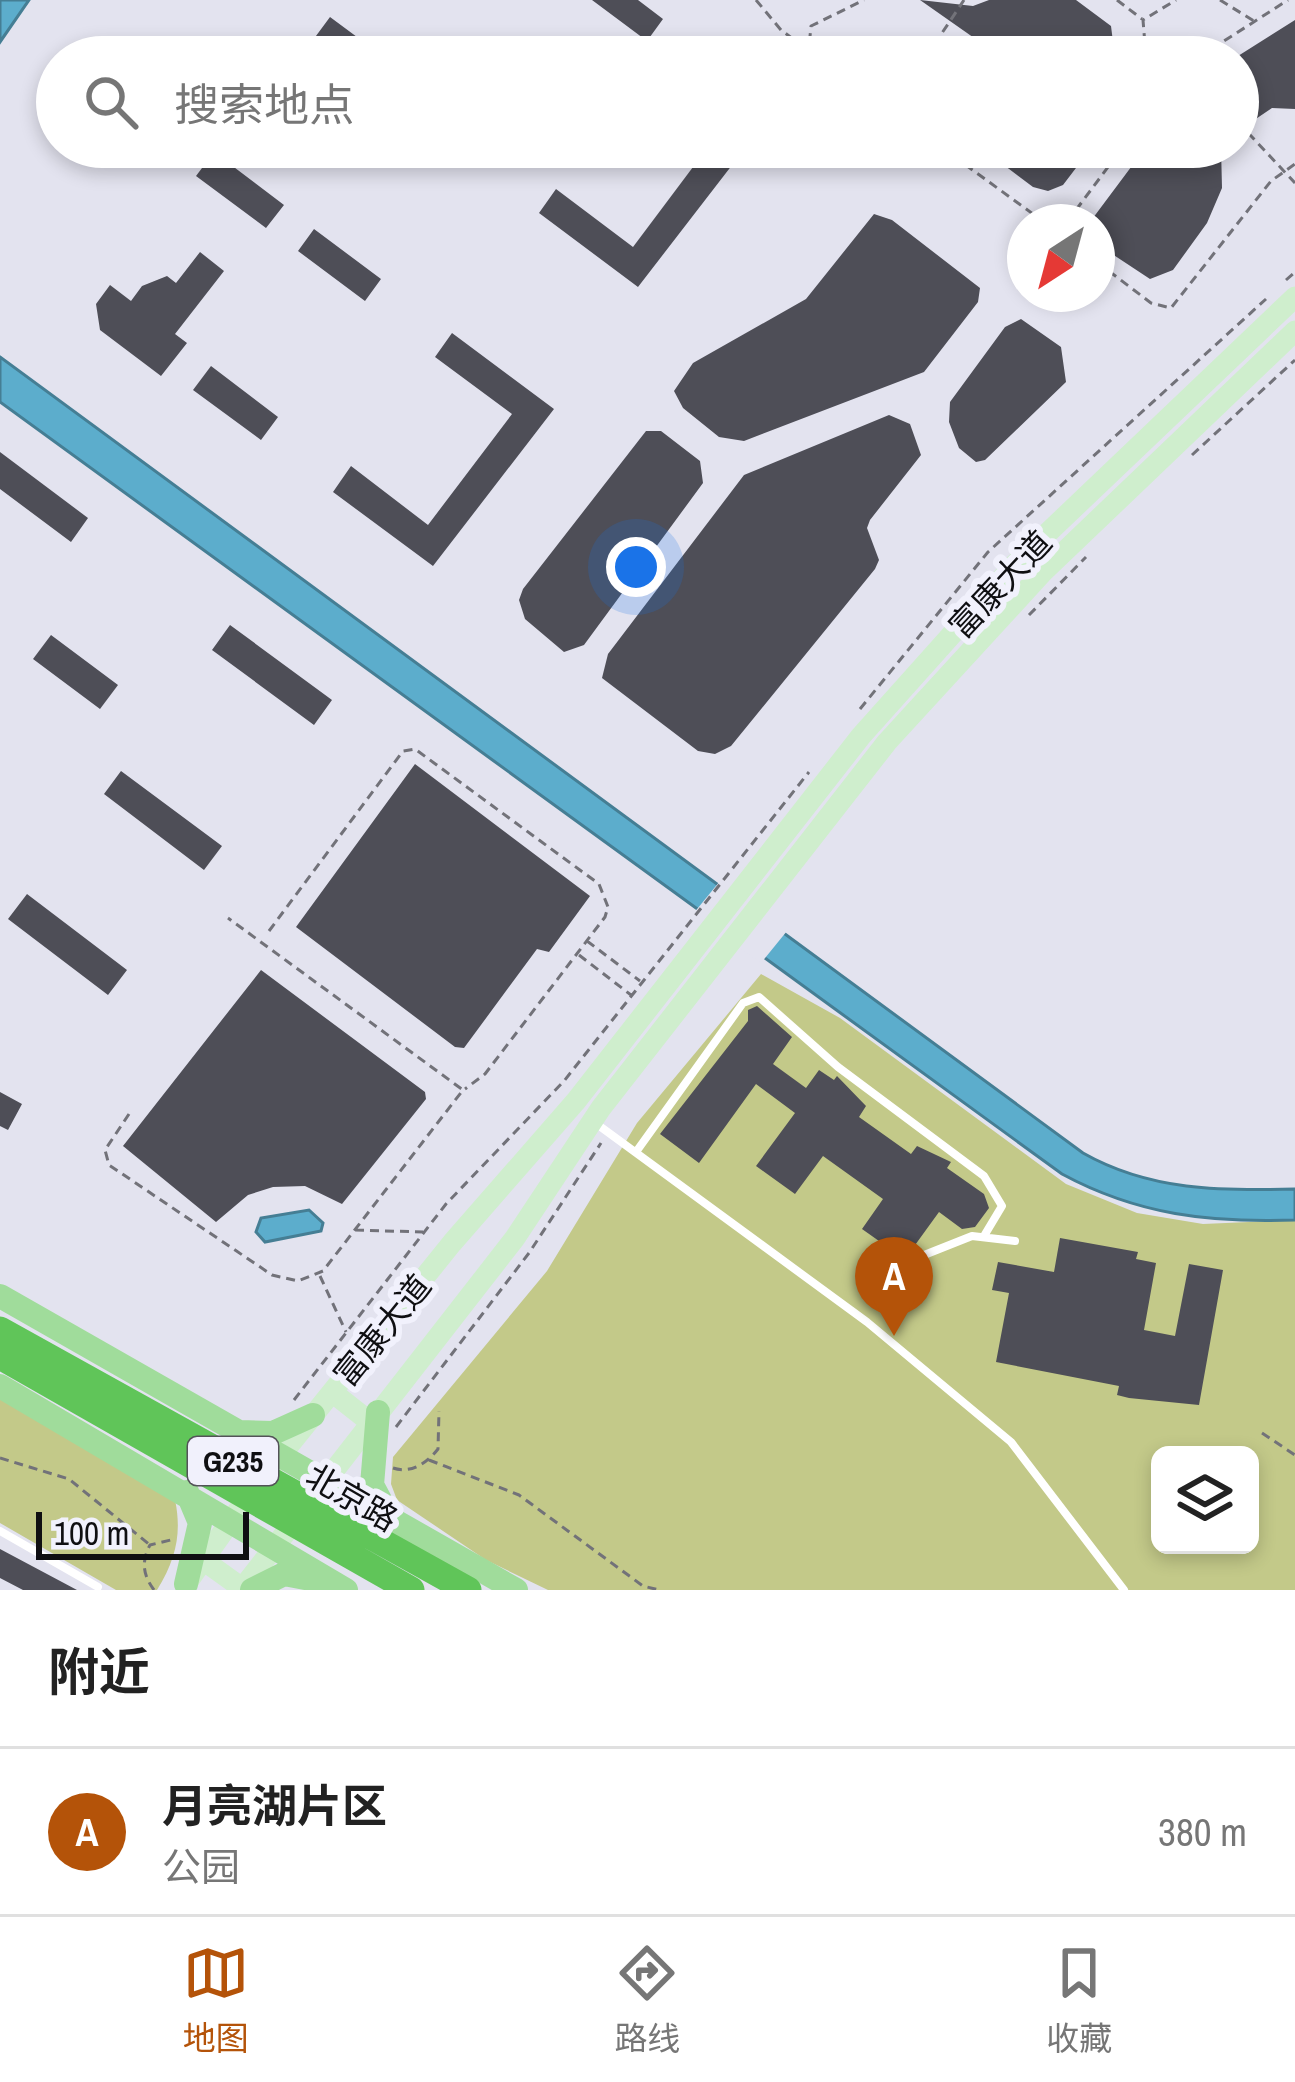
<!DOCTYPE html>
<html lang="zh">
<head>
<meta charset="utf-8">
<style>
	body { margin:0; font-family:"Archivo Narrow","Noto Sans SC",sans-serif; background:#f6f6f6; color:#222 }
	.controls { position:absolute; right:36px; bottom:36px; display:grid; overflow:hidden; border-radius:18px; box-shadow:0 6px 18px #0003 }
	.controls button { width:108px; height:108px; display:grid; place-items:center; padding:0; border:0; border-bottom:3px solid #e0e0e0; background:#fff; color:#222; font:60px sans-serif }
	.compass { position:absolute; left:1007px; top:204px; width:108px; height:108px; border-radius:50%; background:#fff; box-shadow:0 6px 18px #0003; rotate:216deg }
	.scale { position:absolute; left:36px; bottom:30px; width:213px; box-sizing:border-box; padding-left:12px; border:6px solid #0f0f12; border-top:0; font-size:33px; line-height:42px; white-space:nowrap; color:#0f0f12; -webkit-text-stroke:9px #f1f1fc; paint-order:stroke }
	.you { position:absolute; left:636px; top:567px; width:42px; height:42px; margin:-30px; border:9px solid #fff; border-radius:50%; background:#1a73e8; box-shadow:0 0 0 18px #1a73e833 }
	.badge { display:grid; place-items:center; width:78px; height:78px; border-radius:50%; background:#b45309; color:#fff; font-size:39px; font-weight:700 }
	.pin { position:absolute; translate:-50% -99px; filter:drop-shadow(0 3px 6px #0008) }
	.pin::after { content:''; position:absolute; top:63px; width:42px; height:36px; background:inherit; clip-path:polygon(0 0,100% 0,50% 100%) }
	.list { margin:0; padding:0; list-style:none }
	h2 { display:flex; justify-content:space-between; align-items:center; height:156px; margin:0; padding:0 48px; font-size:51px }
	h2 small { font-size:39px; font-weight:400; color:#767676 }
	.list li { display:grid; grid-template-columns:78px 1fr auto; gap:36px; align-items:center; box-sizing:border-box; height:168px; padding:0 48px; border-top:3px solid #e0e0e0 }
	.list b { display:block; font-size:45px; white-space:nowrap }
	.list p { margin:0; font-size:39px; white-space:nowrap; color:#767676 }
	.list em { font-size:39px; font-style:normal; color:#767676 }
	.icon { flex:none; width:66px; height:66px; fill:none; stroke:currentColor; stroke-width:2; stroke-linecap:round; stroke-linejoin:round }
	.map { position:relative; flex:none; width:1295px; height:1590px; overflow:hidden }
	.search { position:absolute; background:#fff; box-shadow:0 6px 18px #0003; left:36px; right:36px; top:36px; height:132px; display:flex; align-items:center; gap:30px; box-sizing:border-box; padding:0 42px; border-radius:66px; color:#767676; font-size:45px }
	.sheet { height:324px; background:#fff }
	nav { display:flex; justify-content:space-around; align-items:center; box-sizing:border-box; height:168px; border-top:3px solid #e0e0e0; background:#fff; font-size:33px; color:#767676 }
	nav a { display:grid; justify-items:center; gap:6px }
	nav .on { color:#b45309 }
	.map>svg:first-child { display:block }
</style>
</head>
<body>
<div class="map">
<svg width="1295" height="1590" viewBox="0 0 1295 1590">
	<rect width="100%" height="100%" fill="#e3e3ef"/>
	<path fill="#c3c989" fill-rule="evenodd" d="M 761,974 L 840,1018 L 1066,1184 L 1137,1213 L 1203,1224 L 1295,1220 L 1295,1590 L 548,1590 L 486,1560 L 397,1500 L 391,1484 L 393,1457 L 547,1271 L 637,1123 ZM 1160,1455 L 1250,1455 L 1250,1545 L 1160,1545 Z
		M 0,1381 L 168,1475 C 183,1518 182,1550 157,1590 L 116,1590 L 0,1523 Z"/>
	<path fill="#5cadcc" stroke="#457e94" stroke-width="3" d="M 0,0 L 29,0 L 0,42 Z
		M 0,357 L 1083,1153 C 1150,1191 1221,1191 1295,1189 L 1295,1220 C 1210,1223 1138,1215 1062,1174 L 0,402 Z
		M 309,1210 L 323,1223 L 321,1231 L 265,1242 L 256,1232 L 261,1218 Z"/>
	<path fill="#e3e3ef" d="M 720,881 L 787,931 L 761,963 L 693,914 Z"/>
	<path fill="#4e4e57" d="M 592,0 L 638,0 L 663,19 L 647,41 Z
		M 920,0 L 973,6 L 989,0 L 1076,0 L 1111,26 L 1113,42 L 1107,57 L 967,57 L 977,40 Z
		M 330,17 L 384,57 L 336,57 L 313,40 Z
		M 1295,20 L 1295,109 L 1272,108 L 1238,131 L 1238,56 Z
		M 708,147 L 746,147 L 638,287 L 539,213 L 556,189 L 633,247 Z
		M 980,147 L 1092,147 L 1063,185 L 1048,191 L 1033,187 Z
		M 1146,147 L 1221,147 L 1222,188 L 1207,223 L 1173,270 L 1150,279 L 1097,244 L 1097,222 L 1090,222 Z
		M 214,152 L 284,205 L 266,228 L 196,176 Z
		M 874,214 L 892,220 L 980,288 L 978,302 L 924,372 L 744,441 L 719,437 L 683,408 L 674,391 L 693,363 L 806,299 Z
		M 314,229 L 381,279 L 365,301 L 298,251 Z
		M 200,252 L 224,271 L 175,334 L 187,343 L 161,376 L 100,330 L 96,304 L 110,285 L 131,301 L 142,286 L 167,276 L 176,283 Z
		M 1021,319 L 1061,347 L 1066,382 L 985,460 L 976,462 L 959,448 L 949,422 L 950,402 L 1005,327 Z
		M 452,333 L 554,409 L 433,566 L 333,492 L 351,466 L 428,525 L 512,414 L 435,357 Z
		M 211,366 L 278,417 L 261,440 L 193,390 Z
		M 889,415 L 910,424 L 921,455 L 870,520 L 867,528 L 879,560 L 875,569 L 731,746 L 715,754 L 698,751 L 602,678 L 608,654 L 744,475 Z
		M 646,431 L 661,431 L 700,461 L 703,483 L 584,645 L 564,652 L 525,619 L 519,600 L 523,589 Z
		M 0,452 L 88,518 L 71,542 L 0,489 Z
		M 230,625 L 332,700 L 314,725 L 212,650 Z
		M 51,635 L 118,685 L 100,709 L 33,659 Z
		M 415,764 L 590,896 L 549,952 L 537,949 L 464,1048 L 455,1047 L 296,927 Z
		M 121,771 L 222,846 L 204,870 L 104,794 Z
		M 27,894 L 127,970 L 108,995 L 8,919 Z
		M 261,970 L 425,1092 L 426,1099 L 342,1204 L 305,1186 L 273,1187 L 248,1195 L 216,1222 L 123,1146 Z
		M 757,1006 L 792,1037 L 773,1064 L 806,1088 L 819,1070 L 834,1080 L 837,1076 L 866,1106 L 859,1117 L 911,1154 L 917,1146 L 951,1162 L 947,1168 L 984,1194 L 989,1208 L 975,1227 L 962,1229 L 939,1212 L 910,1252 L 896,1253 L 862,1229 L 883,1199 L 823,1156 L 795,1194 L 756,1166 L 795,1113 L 756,1084 L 699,1163 L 660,1134 L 748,1021 L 748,1010 Z
		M 0,1092 L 22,1104 L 8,1130 L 0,1126 Z
		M 1060,1238 L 1138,1252 L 1136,1259 L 1156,1263 L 1144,1330 L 1175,1336 L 1189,1264 L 1223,1270 L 1199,1405 L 1129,1398 L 1117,1395 L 1119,1386 L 996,1362 L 1009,1293 L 992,1290 L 998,1262 L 1054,1272 Z
		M 0,1549 L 77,1590 L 23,1590 L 0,1578 Z"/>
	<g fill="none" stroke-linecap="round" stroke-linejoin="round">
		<path stroke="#727279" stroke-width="3" stroke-dasharray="9 6" stroke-linecap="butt" d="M 756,0 L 781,30 L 817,57
			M 1117,0 L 1142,19
			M 1220,0 L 1254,21
			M 808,57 L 811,26 L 864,0
			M 926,57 L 964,0
			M 1146,57 L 1143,20 L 1176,0
			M 1199,57 L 1288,0
			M 1238,122 L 1295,183
			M 941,147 L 1044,222
			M 1067,222 L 1123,147
			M 1097,262 L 1151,303 L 1171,308 L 1271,181 L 1295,164
			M 1286,280 L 1295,272
			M 1192,455 L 1295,360
			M 1029,615 L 1086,557
			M 860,709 L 988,552 L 1266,299
			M 269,931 L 403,751 L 415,749 L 599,884 L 608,907 L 605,917 L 485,1074 L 465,1089
			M 587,941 L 640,981
			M 579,955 L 631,995
			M 129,1114 L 105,1150 L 109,1165 L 272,1275 L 298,1281 L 323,1271 L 463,1090 L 228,918
			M 355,1230 L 423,1232
			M 320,1276 L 346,1332
			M 294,1400 L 446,1204 L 564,1081 L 809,772
			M 396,1427 L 529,1253 L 601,1143
			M 1262,1433 L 1295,1455
			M 0,1458 L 69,1479 L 150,1545
			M 429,1460 L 519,1495 L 643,1586 L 659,1590
			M 393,1468 C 411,1474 427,1463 438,1449 L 439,1411
			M 154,1590 C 143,1575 141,1562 150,1545 L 175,1539"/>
		<path stroke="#fff" stroke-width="8" d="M 594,1122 L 867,1322 L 1011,1442 L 1124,1590
			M 636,1152 L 743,1003 L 759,997 L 838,1067 L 984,1176 L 1002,1206 L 984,1236
			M 867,1257 L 904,1263 L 972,1236 L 1015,1241
			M 0,1531 L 98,1587"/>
		<path stroke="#cfeecd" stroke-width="21" d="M 332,1392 L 370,1422
			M 270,1469 L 452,1243 L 576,1101 L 861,736 L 1014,565 L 1295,297
			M 203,1560 L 242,1588
			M 189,1580 L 240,1508
			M 241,1590 L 515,1238 L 601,1108 L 887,742 L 1043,572 L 1295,331"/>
		<path stroke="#a0dc9b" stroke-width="24" d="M 0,1296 L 516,1590
			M 0,1386 L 346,1590
			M 378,1412 L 372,1485 L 389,1517
			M 241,1432 L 273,1433 L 313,1415
			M 186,1584 L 200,1523 L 187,1492
			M 252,1590 L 284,1574 L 316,1580"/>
		<path stroke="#60c559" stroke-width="27" d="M 0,1330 L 468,1590
			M 0,1356 L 411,1590"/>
	</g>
	<g text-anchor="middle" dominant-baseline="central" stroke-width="12" stroke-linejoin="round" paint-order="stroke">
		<rect fill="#f1f1fc" stroke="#535358" stroke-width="3" x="188" y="1437" width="90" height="48" rx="9"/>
		<g font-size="30" font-weight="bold" fill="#0f0f12">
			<text x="233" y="1461">G235</text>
		</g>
		<g font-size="33" fill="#0f0f12" stroke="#f1f1fc">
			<text transform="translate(1000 584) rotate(-47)">富康大道</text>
			<text transform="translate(382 1330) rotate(-51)">富康大道</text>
			<text transform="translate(352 1497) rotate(30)">北京路</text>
		</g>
	</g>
</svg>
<div class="controls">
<button><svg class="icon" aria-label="layers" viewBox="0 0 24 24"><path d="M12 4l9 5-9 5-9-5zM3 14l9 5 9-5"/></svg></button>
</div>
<svg class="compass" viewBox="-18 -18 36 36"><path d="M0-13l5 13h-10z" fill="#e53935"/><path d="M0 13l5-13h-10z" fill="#767676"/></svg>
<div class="scale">100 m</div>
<div class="you"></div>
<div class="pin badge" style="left:894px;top:1336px">A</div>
<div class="search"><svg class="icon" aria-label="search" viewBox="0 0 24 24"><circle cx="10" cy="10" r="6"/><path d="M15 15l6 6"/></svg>搜索地点</div>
</div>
<section class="sheet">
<h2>附近<small></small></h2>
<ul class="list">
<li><span class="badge">A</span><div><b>月亮湖片区</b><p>公园</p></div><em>380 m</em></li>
</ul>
</section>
<nav>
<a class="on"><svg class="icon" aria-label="map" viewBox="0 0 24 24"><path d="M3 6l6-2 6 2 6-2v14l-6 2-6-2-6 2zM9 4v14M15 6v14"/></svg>地图</a>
<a><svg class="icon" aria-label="directions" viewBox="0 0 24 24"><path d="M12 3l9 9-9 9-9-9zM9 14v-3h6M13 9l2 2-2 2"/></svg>路线</a>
<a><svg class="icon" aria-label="saved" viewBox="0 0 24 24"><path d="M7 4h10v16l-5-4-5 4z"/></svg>收藏</a>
</nav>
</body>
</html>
